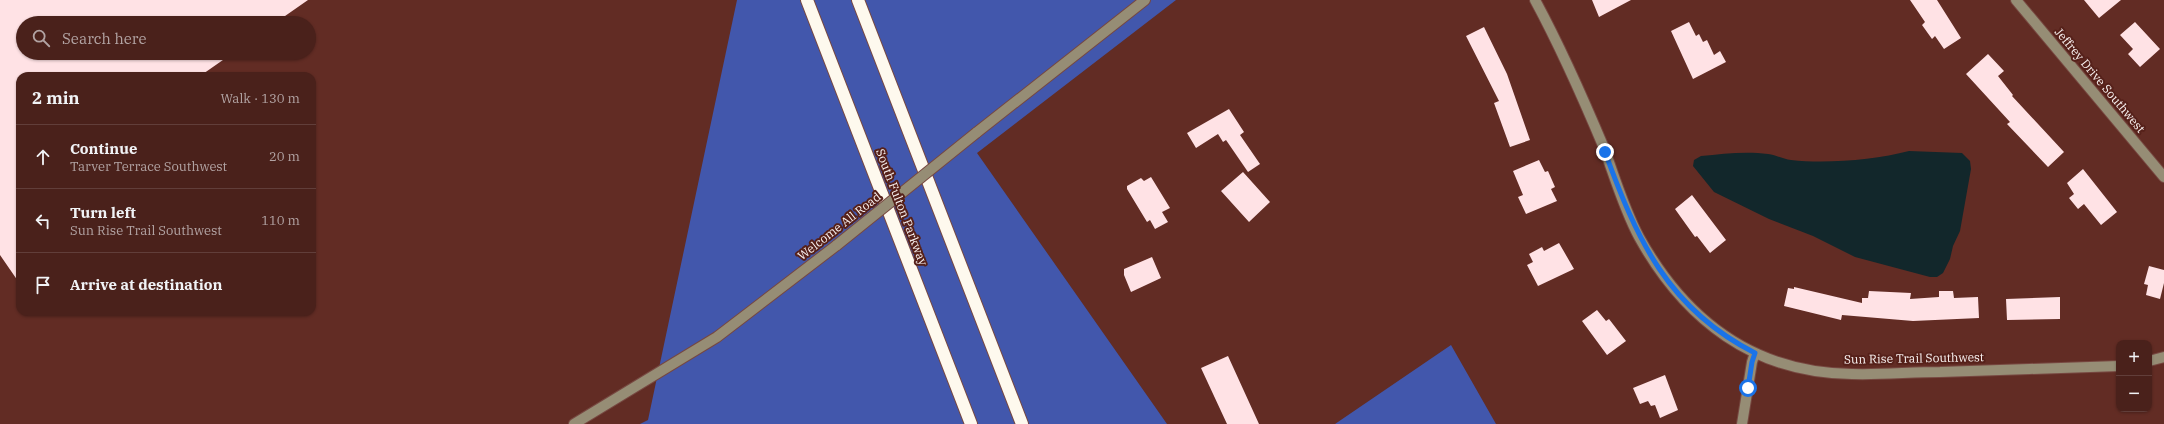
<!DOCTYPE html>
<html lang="en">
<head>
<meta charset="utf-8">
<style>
	body { margin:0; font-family:"IBM Plex Serif",serif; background:#542e28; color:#f1f3f6 }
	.controls { position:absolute; right:12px; bottom:12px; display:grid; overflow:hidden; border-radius:8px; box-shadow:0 1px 3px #0004 }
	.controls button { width:36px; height:36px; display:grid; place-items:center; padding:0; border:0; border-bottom:1px solid #613e3a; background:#4a211b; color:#f1f3f6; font:20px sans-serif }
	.stop { position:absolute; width:12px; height:12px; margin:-9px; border:3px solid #1a73e8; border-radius:50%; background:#fff }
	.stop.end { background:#1a73e8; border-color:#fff; box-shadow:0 1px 4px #0008 }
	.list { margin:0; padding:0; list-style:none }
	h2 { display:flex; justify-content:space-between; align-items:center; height:52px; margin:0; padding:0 16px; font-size:17px }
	h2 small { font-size:13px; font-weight:400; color:#b2a3a3 }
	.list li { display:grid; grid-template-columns:26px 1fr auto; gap:12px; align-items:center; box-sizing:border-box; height:64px; padding:0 16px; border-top:1px solid #613e3a }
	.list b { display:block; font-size:15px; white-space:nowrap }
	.list p { margin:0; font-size:13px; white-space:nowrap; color:#b2a3a3 }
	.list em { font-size:13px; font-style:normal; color:#b2a3a3 }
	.icon { flex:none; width:22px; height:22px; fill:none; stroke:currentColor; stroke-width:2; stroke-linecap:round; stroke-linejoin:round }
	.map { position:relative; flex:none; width:2164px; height:424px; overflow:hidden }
	.search { position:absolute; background:#4a211b; box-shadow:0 1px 3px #0004; left:16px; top:16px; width:300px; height:44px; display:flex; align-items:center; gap:10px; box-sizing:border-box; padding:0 14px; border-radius:22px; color:#b2a3a3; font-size:15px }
	.panel { position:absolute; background:#4a211b; box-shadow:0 1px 3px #0004; left:16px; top:72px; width:300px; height:244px; border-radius:12px }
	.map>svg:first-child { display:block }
</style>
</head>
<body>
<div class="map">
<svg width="2164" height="424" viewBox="0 0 2164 424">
	<rect width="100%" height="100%" fill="#622c24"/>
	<path fill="#4257ac" d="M 737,0 L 1176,0 L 977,153 L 1167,424 L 640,424 L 648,420 Z
		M 1451,345 L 1496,424 L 1335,424 Z"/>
	<path fill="#12272b" d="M 1909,151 L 1962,153 L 1970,161 L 1971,169 L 1960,231 L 1953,246 L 1950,259 L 1943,273 L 1937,277 L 1930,277 L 1855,257 L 1813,236 L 1769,219 L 1714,192 L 1693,166 L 1694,160 L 1701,156 C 1723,154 1745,151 1768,154 C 1776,155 1783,159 1791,160 C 1826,164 1875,160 1909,151 Z"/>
	<path fill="#ffe2e5" d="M 0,0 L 308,0 L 275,23 L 23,23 L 23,53 L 233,53 L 200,76 L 20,76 L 20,284 L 0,255 Z
		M 1592,0 L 1631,0 L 1599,17 Z
		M 1910,0 L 1937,0 L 1961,38 L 1944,49 L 1935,36 L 1932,39 L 1922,25 L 1925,22 Z
		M 2084,0 L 2121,0 L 2099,18 Z
		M 1689,22 L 1696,36 L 1699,34 L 1703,42 L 1707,40 L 1714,55 L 1720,51 L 1726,62 L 1693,79 L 1671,31 Z
		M 2135,22 L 2160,49 L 2140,67 L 2128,54 L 2133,49 L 2120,35 Z
		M 1484,27 L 1507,74 L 1530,140 L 1510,147 L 1494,103 L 1499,101 L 1466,36 Z
		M 1988,54 L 2004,71 L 1998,76 L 2013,95 L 2012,96 L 2064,152 L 2048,167 L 2007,124 L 2010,122 L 1966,74 Z
		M 1229,109 L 1244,132 L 1240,135 L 1260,164 L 1248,172 L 1226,140 L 1223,142 L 1218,134 L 1196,148 L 1187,133 Z
		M 1539,160 L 1545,172 L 1548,171 L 1555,187 L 1551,189 L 1557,201 L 1526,214 L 1518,197 L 1523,195 L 1513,171 Z
		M 2083,169 L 2117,212 L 2101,225 L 2084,204 L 2078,209 L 2069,198 L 2074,194 L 2067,183 Z
		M 1243,172 L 1270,202 L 1249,222 L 1221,191 Z
		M 1151,177 L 1170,208 L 1162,212 L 1168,222 L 1155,229 L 1150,220 L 1147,222 L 1127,189 L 1127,186 L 1141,178 L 1144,181 Z
		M 1692,195 L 1726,240 L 1710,253 L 1697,236 L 1695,237 L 1675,209 Z
		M 1559,243 L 1574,269 L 1538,286 L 1527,265 L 1533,262 L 1529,254 L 1542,247 L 1544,251 Z
		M 1152,257 L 1161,278 L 1131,292 L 1124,275 L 1124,269 Z
		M 2149,266 L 2164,270 L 2164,283 L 2160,299 L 2146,295 L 2148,285 L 2144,284 Z
		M 1794,287 L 1862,303 L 1862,298 L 1868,298 L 1869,291 L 1911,293 L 1910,299 L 1939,297 L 1939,291 L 1953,291 L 1954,298 L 1978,297 L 1979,318 L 1913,321 L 1842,315 L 1841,320 L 1784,306 L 1788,288 L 1794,289 Z
		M 2060,297 L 2060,319 L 2007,320 L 2006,299 Z
		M 1597,310 L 1606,321 L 1609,319 L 1626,341 L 1607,355 L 1582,321 Z
		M 1228,356 L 1259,424 L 1227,424 L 1201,368 Z
		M 1665,375 L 1678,410 L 1660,418 L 1655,405 L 1651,406 L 1648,401 L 1640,404 L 1633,388 Z"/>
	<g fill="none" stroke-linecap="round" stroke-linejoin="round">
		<defs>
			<path id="minor" d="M 1535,0 C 1561,48 1583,98 1604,148 C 1615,178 1624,209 1639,237 C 1685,320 1754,373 1852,374 C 1881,375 1911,372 1940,372 C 2000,370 2059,368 2119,366
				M 2016,0 L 2164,177
				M 976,133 L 1145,0
				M 2149,361 L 2164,357
				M 574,424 L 717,337 L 837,245
				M 1742,424 L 1752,362 L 1755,353"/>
			<path id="highway" d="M 807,0 L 971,424
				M 858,0 L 1022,424"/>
		</defs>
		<use href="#minor" stroke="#774841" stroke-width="12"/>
		<use href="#highway" stroke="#774841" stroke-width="14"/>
		<use href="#minor" stroke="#968d75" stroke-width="10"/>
		<use href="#highway" stroke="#fef9ee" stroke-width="12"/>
		<defs>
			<path id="minor-bridge" d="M 837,245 L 976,133"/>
		</defs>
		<use href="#minor-bridge" stroke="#774841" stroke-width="12" stroke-linecap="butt"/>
		<use href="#minor-bridge" stroke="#968d75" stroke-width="10"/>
	</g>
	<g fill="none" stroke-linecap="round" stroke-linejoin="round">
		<path stroke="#1a73e8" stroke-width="5" d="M 1605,152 C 1637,240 1668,309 1755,353 L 1752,362 L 1748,388"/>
	</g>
	<g text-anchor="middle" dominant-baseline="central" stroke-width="4" stroke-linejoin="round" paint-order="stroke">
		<g font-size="12" fill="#faf3f2" stroke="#56211a">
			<text transform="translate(2100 80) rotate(50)">Jeffrey Drive Southwest</text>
			<text transform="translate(902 207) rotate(69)">South Fulton Parkway</text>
			<text transform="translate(839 226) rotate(-38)">Welcome All Road</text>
			<text transform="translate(1914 358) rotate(-1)">Sun Rise Trail Southwest</text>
		</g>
	</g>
</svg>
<div class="controls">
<button>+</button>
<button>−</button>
</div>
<div class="stop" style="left:1748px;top:388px"></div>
<div class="stop end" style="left:1605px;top:152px"></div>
<div class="search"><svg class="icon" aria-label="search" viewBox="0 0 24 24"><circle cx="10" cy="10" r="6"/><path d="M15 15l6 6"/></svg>Search here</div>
<section class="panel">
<h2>2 min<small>Walk · 130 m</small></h2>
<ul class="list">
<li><svg class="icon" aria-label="ahead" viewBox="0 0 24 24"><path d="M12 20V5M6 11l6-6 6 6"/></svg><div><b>Continue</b><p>Tarver Terrace Southwest</p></div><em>20 m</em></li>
<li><svg class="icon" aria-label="left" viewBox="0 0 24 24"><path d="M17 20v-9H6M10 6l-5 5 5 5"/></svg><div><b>Turn left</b><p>Sun Rise Trail Southwest</p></div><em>110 m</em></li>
<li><svg class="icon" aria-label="arrive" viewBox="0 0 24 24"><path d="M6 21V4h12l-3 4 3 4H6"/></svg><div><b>Arrive at destination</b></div></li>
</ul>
</section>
</div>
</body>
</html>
